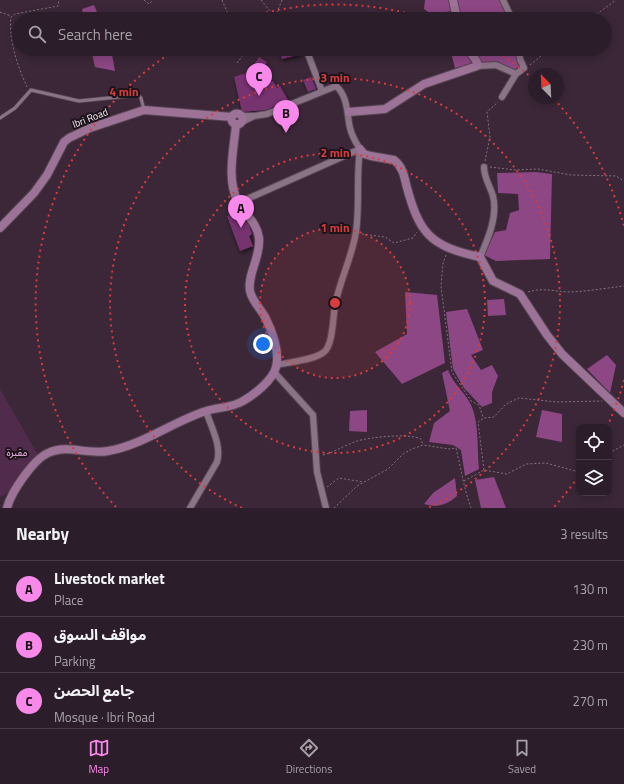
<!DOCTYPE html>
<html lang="en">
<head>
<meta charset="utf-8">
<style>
	body { margin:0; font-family:"Titillium Web","Noto Sans Arabic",sans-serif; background:#342632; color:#f1f3f6 }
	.controls { position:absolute; right:12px; bottom:12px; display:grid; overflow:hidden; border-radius:8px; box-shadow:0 2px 10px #0003 }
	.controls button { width:36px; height:36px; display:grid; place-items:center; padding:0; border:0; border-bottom:1px solid #483b47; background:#2c1d2a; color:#f1f3f6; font:20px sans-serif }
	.compass { position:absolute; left:528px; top:68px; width:36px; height:36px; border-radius:50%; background:#2c1d2a; box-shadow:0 2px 10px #0003; rotate:336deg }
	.you { position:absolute; left:263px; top:344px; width:14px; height:14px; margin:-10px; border:3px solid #fff; border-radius:50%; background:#1a73e8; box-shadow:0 0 0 6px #1a73e833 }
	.badge { display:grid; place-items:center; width:26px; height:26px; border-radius:50%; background:#f888e9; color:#111; font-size:13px; font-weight:700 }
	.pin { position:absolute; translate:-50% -33px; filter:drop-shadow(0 1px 2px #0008) }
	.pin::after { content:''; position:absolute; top:21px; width:14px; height:12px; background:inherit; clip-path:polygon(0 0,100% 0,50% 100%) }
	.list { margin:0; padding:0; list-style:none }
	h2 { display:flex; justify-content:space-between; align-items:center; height:52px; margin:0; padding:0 16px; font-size:17px }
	h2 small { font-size:13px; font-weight:400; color:#a6a2a8 }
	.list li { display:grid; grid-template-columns:26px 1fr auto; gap:12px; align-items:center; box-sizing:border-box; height:56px; padding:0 16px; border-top:1px solid #483b47 }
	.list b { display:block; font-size:15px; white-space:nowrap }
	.list p { margin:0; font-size:13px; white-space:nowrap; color:#a6a2a8 }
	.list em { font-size:13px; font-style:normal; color:#a6a2a8 }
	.icon { flex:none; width:22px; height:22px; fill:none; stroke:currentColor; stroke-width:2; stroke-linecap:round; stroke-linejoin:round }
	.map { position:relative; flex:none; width:624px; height:508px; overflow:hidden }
	.search { position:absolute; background:#2c1d2a; box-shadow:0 2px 10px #0003; left:12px; right:12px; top:12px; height:44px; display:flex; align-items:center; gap:10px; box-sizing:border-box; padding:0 14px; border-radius:22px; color:#a6a2a8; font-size:15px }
	.sheet { height:220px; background:#2c1d2a }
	nav { display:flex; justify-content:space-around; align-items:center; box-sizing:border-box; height:56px; border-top:1px solid #483b47; background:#2c1d2a; font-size:11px; color:#a6a2a8 }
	nav a { display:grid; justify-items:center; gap:2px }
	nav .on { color:#f888e9 }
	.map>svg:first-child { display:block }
</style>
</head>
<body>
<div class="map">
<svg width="624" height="508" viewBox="0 0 624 508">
	<defs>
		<filter id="shadow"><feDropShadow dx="1" dy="2" stdDeviation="2" flood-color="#0009"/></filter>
	</defs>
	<rect width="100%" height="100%" fill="#3b2738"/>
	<path fill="#512b4c" d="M 0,389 L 38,455 C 29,464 11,495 0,497 Z"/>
	<path fill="#8d4784" d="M 425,0 L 449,0 L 451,11 L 432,15 L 424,9 Z
		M 455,0 L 501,0 L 510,19 L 459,19 Z
		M 94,5 L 100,19 L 84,19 L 82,9 Z
		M 91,49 L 111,49 L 115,71 L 95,67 Z
		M 450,49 L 463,49 L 472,64 L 455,68 Z
		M 472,49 L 517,49 L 518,66 L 516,69 L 512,70 L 481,63 Z
		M 536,172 L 552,174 L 550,259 L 496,261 L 484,255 L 495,232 L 506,230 L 510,213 L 519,210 L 518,194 L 498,193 L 497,173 Z
		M 405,292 L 437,295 L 445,363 L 402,384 L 375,352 L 407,334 Z
		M 504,299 L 506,315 L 488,316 L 487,300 Z
		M 467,309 L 483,350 L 471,355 L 481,370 L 492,365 L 498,376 L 492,392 L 492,403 L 482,407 L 464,388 L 453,369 L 446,312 Z
		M 607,355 L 616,365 L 610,393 L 587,369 Z
		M 448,370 C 453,384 466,393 472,407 C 479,425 477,449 479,469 L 465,476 L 461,450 L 453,445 L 429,442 L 434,423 L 450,411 L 442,373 Z
		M 367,410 L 367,432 L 349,431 L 350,411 Z
		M 542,410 L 562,414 L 562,442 L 536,437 Z
		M 494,477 L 506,508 L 481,508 L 475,480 Z
		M 455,478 L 457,496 C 447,505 437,508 424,504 L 433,493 Z"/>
	<path fill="#77336f" filter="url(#shadow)" d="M 279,49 L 300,49 L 302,54 L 282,59 Z
		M 259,57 L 267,62 L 261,72 L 270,82 L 273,81 L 277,88 L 280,86 L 288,100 L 266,110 L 242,112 L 234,77 L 249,72 Z
		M 311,77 L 316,89 L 308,92 L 303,80 Z
		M 238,212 L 249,226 L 252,234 L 249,236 L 253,246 L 240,251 L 227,216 Z"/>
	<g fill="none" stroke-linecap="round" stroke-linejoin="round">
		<defs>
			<path id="lane" d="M 0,118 L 15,108 L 31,90 L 79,101 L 138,95 L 141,98 L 144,110"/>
			<path id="street" d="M 503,0 L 512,19
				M 306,49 L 322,91
				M 477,66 L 496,65 L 516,74 L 502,97
				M 516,74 L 524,68 L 520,59 L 519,49
				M 242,122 L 254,116
				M 238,203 L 360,149 C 356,143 352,136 350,128 C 347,115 348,96 336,86 L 267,114 L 254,116 L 241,116
				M 480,257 C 488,239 498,216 493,196 C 490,186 484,178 484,167
				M 277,365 C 289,362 315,360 324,352 C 333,345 333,317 335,305 C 340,280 352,257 356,232 C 360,204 356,177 360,149
				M 274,372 L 313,415 L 317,472 L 326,508
				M 190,508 L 217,462 C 222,446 211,427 206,411"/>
			<path id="secondary" d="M 453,0 L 457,19
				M 349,112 L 385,109 L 424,84 L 477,66 L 477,62 L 468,49
				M231.5 119a5.5 5.5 0 1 1 11 0a5.5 5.5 0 1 1-11 0Z
				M 360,149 L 364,154 L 371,156 L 394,160 C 402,166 404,175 406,184 C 419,233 429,246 480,257 L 493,281 L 520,294 L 547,335 L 562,354 L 624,413
				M 0,228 L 34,193 L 47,175 L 64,142 L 69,138 L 90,128 L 144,110 L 232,117
				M 7,508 C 11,492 33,460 48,453 C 68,444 88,455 108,451 C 143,445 172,422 206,411 C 218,407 232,408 243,401 C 255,394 273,380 276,367 C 280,352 272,330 265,317 C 260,308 252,301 250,291 C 247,274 261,257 259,238 C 257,222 245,215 238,202 C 226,179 234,149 236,124"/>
		</defs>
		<use href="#lane" stroke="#554552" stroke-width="4.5"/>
		<use href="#street" stroke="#554552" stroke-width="8"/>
		<use href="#secondary" stroke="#554552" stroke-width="10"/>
		<path stroke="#837280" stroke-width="1" stroke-dasharray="2 2" stroke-linecap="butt" d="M 144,0 L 149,4 L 153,0
			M 222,0 L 228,14 L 234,19
			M 261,0 L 275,17 L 274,19
			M 0,12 L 11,16
			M 278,19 L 275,17 L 282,0
			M 590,19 L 616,0
			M 237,63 L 248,49
			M 530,65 L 550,49
			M 27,87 C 18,67 8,39 11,17 L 15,14 L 58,6 L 59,0
			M 485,161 L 490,137 L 487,112 L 498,102
			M 490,167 L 515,170 L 538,169 L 571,175 L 616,176 L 624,181
			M 362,234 L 385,237 L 394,243 L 413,238 L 417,232
			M 446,255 L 443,263 L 441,286 L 452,372 L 471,401 L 479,405 L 483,417
			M 528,292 C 543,287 556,292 571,292 C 589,291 607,288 624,286
			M 609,453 L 624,445
			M 323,455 C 335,452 345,445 357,441 C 371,437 409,433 421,439 L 423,445
			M 484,470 L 478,422 L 484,418 L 494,417 L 506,404 L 519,398 L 557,402 L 602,401
			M 464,481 L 484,470 L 507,474 L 526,464 L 546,463 L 579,472
			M 327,487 L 339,478 L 363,482
			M 334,508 L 357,486 L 388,469 L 403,454 L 412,449 L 423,445 L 449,449 L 456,448 C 461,469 464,489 471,508"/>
		<use href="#lane" stroke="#8a7386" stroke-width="3"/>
		<use href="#street" stroke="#8a7386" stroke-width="6"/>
		<use href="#secondary" stroke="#9c7296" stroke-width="8"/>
	</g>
	<circle cx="335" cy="303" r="75" fill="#d93c3c" fill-opacity=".12"/>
	<g fill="none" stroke="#d93c3c" stroke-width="2" stroke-dasharray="2 4">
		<circle cx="335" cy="303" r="75"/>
		<circle cx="335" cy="303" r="150"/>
		<path d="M242 508A225 225 0 1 1 428 508"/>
		<path d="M624 380A299 299 0 0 1 607 427M578 477A299 299 0 0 1 554 507M116 507A299 299 0 0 1 177 49M243 19A299 299 0 0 1 427 19M493 49A299 299 0 0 1 533 79M554 99A299 299 0 0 1 624 226"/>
	</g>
	<g text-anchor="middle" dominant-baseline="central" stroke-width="4" stroke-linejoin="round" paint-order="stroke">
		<g font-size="10" fill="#f8ebf5" stroke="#1c141b">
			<text transform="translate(90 118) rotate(-21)">Ibri Road</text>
		</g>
		<g font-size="10" fill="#f8bdee" stroke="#1c141b">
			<text x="17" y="452">مقبرة</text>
		</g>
	</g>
	<circle cx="335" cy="303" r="6" fill="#d93c3c" stroke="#1c141b" stroke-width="2"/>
	<g font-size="12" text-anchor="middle" font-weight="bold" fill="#d93c3c" stroke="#1c141b" stroke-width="4" stroke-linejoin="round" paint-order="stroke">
		<text x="335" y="82">3 min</text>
		<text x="124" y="96">4 min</text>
		<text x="335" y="157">2 min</text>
		<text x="335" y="232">1 min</text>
	</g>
</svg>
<div class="controls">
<button><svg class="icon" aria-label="locate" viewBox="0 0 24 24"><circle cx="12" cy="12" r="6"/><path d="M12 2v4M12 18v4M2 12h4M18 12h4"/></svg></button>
<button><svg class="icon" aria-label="layers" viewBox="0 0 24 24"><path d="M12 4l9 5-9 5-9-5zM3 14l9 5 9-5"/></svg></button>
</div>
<svg class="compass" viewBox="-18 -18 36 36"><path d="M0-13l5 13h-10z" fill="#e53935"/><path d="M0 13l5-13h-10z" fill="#a6a2a8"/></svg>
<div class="you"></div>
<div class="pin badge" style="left:241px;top:228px">A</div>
<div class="pin badge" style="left:286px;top:133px">B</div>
<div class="pin badge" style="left:259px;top:96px">C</div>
<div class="search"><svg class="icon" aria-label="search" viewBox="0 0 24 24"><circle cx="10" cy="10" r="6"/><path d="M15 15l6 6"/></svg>Search here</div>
</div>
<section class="sheet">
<h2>Nearby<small>3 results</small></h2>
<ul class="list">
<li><span class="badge">A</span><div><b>Livestock market</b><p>Place</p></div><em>130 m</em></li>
<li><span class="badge">B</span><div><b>مواقف السوق</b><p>Parking</p></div><em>230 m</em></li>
<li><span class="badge">C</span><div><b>جامع الحصن</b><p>Mosque · Ibri Road</p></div><em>270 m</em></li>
</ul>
</section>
<nav>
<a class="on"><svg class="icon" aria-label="map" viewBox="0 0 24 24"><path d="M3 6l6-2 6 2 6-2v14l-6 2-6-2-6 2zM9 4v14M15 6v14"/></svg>Map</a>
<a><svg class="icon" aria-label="directions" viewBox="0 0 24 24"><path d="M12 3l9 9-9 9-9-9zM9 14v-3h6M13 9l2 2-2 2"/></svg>Directions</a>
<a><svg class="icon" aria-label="saved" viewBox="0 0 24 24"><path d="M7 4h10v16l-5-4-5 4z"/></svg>Saved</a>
</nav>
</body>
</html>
